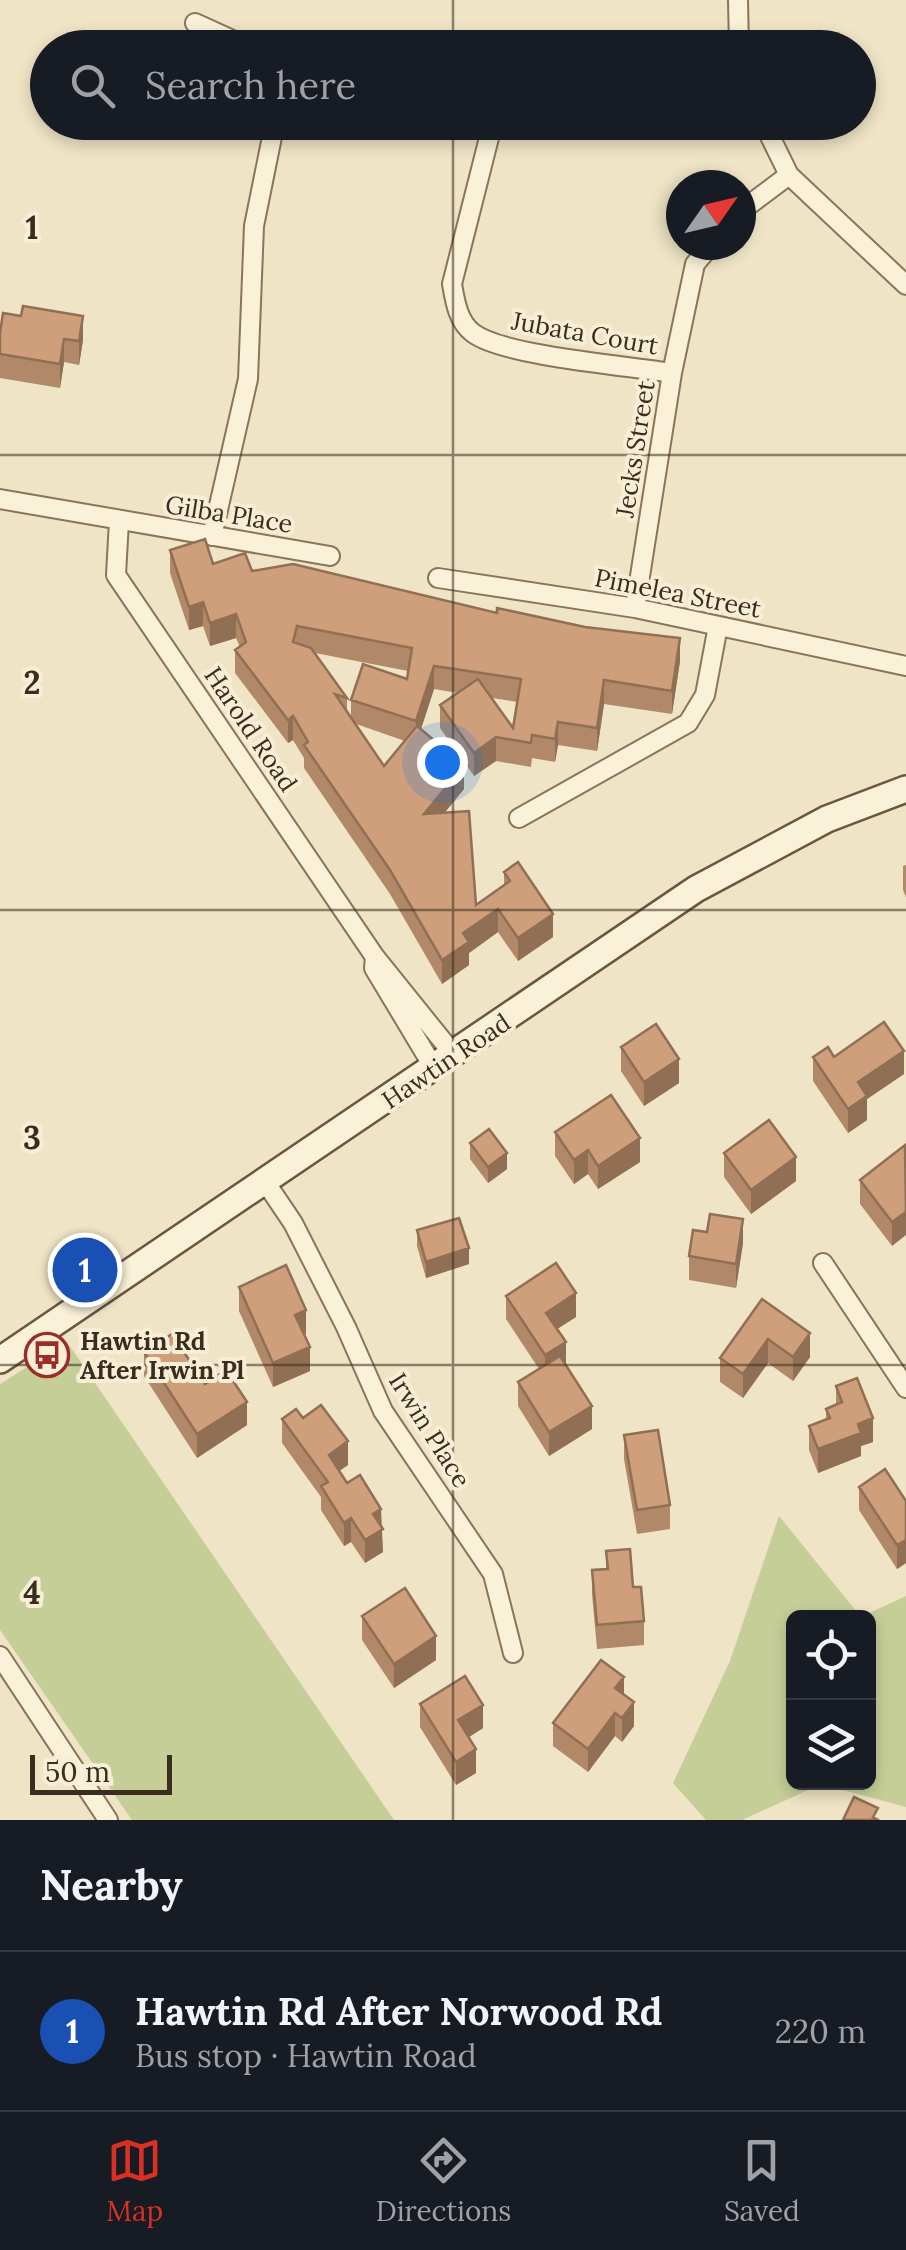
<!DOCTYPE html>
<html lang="en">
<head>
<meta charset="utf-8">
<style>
	body { margin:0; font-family:Lora,serif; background:#242831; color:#f1f3f6 }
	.controls { position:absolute; right:30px; bottom:30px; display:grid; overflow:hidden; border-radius:15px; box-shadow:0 5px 15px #0003 }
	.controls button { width:90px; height:90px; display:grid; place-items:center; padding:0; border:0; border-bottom:2px solid #363941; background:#171b24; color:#f1f3f6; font:50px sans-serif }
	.compass { position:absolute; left:666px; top:170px; width:90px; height:90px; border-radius:50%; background:#171b24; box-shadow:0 5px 15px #0003; rotate:56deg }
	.scale { position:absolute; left:30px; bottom:25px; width:142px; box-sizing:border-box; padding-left:10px; border:5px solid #3a2d1f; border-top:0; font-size:28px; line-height:35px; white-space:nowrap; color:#3a2d1f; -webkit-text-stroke:8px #f6eed5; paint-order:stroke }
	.you { position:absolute; left:442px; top:762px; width:35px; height:35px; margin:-25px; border:8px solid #fff; border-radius:50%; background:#1a73e8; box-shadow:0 0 0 15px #1a73e833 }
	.badge { display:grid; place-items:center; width:65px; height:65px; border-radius:50%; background:#d93025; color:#fff; font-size:32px; font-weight:700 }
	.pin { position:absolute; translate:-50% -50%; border:5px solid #fff; box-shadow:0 2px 10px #0006 }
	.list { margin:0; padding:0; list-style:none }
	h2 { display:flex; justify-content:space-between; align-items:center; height:130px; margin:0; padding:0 40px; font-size:42px }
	h2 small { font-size:32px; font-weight:400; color:#9ea1a6 }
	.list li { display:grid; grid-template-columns:65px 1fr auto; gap:30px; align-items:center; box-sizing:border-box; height:160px; padding:0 40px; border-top:2px solid #363941 }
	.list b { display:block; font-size:38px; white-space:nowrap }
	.list p { margin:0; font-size:32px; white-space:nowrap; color:#9ea1a6 }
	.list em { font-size:32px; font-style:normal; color:#9ea1a6 }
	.icon { flex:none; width:55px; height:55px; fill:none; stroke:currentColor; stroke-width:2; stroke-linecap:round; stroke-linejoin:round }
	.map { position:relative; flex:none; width:906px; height:1820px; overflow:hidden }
	.search { position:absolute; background:#171b24; box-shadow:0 5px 15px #0003; left:30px; right:30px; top:30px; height:110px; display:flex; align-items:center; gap:25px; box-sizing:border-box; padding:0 35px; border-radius:55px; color:#9ea1a6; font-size:38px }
	.sheet { height:290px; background:#171b24 }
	nav { display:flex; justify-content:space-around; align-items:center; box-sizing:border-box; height:140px; border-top:2px solid #363941; background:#171b24; font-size:28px; color:#9ea1a6 }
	nav a { display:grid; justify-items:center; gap:5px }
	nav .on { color:#d93025 }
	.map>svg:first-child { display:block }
</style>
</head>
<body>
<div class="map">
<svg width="906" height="1820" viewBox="0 0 906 1820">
	<rect width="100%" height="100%" fill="#efe4c5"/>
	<path fill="#c6ce98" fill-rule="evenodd" d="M 67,1342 L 394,1820 L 132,1820 L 0,1630 L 0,1384 Z
		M 779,1516 L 861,1617 L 906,1596 L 906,1807 L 821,1784 L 742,1820 L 706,1820 L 673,1783 L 730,1661 ZM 794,1618 L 868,1618 L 868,1782 L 794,1782 Z"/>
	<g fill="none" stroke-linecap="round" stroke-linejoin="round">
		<defs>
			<path id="minor" d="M 738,0 L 739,48
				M 195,23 L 250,48
				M 493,122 L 452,284 C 455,301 458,322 473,333 C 503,356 629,366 672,373
				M 763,122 L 789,175 L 906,285
				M 741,211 L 789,175
				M 0,499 L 330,556
				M 119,521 L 116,575 L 375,957 L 454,1055
				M 212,536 L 248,379 L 254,226 L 275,122
				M 438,578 L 635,608 L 906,666
				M 635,608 L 672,373 L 695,264 L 711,245
				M 519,818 L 688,723 L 705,695 L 718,626
				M 375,957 L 374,968 L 434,1068
				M 266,1183 L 293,1223 L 346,1327 L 383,1411 L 493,1574 L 513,1653
				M 823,1263 L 906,1388
				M 0,1656 L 108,1820"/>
			<path id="secondary" d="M 0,1360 L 696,889 L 827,819 L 906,789"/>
		</defs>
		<use href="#minor" stroke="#8a755a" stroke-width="22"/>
		<use href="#secondary" stroke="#6c563e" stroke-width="30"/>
		<use href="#minor" stroke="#f9f1d8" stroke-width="18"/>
		<use href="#secondary" stroke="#f9f1d8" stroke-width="25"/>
	</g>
	<path fill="#b18969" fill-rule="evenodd" d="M 0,333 L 83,340 L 79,365 L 64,362 L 60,388 L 0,378 Z
		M 170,550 L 213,564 L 680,661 L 672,714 L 604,704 L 597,751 L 558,745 L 555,762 L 532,758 L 531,767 L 496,761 L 474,776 L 440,728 L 440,705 L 458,693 L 434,689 L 421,729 L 464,789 L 444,813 L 476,905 L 504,885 L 504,872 L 553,937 L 518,961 L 498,932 L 469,953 L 469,965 L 442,984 L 390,894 L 304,768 L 304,758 L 293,740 L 288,743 L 235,673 L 235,650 L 240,647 L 236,638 L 210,646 L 203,626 L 189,630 L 170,573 ZM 315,653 L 408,671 L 407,679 L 351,700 L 351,718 L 347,711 L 347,698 ZM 492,698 L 518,702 L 513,728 ZM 356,724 L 359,725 L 405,741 L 384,766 Z
		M 906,865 L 906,897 L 903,890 L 903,866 Z
		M 621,1047 L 679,1083 L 644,1106 L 621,1071 Z
		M 813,1057 L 834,1057 L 904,1074 L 867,1099 L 867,1120 L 848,1133 L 813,1081 Z
		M 555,1132 L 640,1162 L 598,1189 L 588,1174 L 574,1184 L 555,1156 Z
		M 470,1143 L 507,1169 L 488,1183 L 470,1159 Z
		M 905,1145 L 892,1246 L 860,1204 L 860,1180 Z
		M 724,1153 L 796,1181 L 751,1214 L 724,1177 Z
		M 417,1230 L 469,1264 L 426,1278 L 417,1246 Z
		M 707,1232 L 743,1243 L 736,1288 L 689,1280 L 689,1256 Z
		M 239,1287 L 306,1334 L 304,1334 L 310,1371 L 273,1387 L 239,1311 Z
		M 506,1296 L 576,1317 L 557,1329 L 566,1365 L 592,1429 L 549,1456 L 518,1406 L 518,1382 L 539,1369 L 506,1319 Z
		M 762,1299 L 810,1357 L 793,1381 L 768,1363 L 743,1398 L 720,1382 L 720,1358 Z
		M 144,1352 L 205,1384 L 247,1425 L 197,1458 L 144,1376 Z
		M 836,1386 L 873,1442 L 861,1446 L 861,1456 L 818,1473 L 809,1450 L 809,1426 L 826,1420 L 826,1409 L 836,1405 Z
		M 303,1418 L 348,1465 L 339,1471 L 381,1527 L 383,1552 L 365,1563 L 351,1542 L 344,1546 L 321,1510 L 321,1497 L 282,1443 L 282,1419 Z
		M 624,1435 L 670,1505 L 670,1529 L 637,1534 L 624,1459 Z
		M 859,1487 L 906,1501 L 906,1563 L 897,1569 L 859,1510 Z
		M 606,1551 L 633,1587 L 644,1621 L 644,1645 L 597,1649 L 592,1594 L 592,1570 L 606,1569 Z
		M 362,1616 L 436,1660 L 394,1688 L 362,1640 Z
		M 624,1695 L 634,1726 L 622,1742 L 615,1736 L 588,1772 L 553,1746 L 553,1723 Z
		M 420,1704 L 483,1728 L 469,1737 L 476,1773 L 456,1785 L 420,1727 Z"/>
	<path fill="#906f55" d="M 83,316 L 83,340 L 79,365 L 79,341 Z
		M 64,339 L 64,362 L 60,388 L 60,364 Z
		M 203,602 L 203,626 L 189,630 L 189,607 Z
		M 236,614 L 236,638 L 210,646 L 210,623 Z
		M 680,638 L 680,661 L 672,714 L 672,691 Z
		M 434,666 L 434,689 L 416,744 L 416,721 Z
		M 604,680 L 604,704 L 597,751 L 597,728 Z
		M 293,716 L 293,740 L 288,743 L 288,720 Z
		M 558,722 L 558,745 L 555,762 L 555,739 Z
		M 496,737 L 496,761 L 474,776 L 474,753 Z
		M 464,765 L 464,789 L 424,838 L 424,814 Z
		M 498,909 L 498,932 L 469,953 L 469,965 L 442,984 L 442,960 L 463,933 Z
		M 553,914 L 553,937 L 518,961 L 518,938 Z
		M 904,1051 L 904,1074 L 867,1099 L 867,1120 L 848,1133 L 848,1109 L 858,1082 Z
		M 679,1059 L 679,1083 L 644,1106 L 644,1082 Z
		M 640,1138 L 640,1162 L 598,1189 L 598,1166 Z
		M 588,1150 L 588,1174 L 574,1184 L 574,1160 Z
		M 507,1153 L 507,1169 L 488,1183 L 488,1167 Z
		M 796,1157 L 796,1181 L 751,1214 L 751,1190 Z
		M 906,1212 L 906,1235 L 892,1246 L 892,1222 Z
		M 743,1219 L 743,1243 L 736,1288 L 736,1264 Z
		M 469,1248 L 469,1264 L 426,1278 L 426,1262 Z
		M 576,1293 L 576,1317 L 546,1336 L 546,1313 Z
		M 306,1310 L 306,1334 L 295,1338 L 295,1315 Z
		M 810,1333 L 810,1357 L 793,1381 L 793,1357 Z
		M 768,1339 L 768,1363 L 743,1398 L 743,1374 Z
		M 566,1342 L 566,1365 L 545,1379 L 545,1355 Z
		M 310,1347 L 310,1371 L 273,1387 L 273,1363 Z
		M 247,1402 L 247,1425 L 197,1458 L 197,1434 Z
		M 592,1406 L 592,1429 L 549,1456 L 549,1432 Z
		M 873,1418 L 873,1442 L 861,1446 L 861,1456 L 818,1473 L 818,1449 L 858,1424 Z
		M 348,1441 L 348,1465 L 329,1478 L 329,1455 Z
		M 381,1509 L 383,1552 L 365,1563 L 365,1540 L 373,1514 Z
		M 351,1518 L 351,1542 L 344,1546 L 344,1523 Z
		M 906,1540 L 906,1563 L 897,1569 L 897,1545 Z
		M 436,1636 L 436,1660 L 394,1688 L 394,1664 Z
		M 624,1677 L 624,1701 L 615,1688 Z
		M 634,1702 L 634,1726 L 622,1742 L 622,1718 Z
		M 483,1705 L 483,1728 L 458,1744 L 458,1720 Z
		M 615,1713 L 615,1736 L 588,1772 L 588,1749 Z
		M 476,1749 L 476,1773 L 456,1785 L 456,1762 Z"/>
	<path fill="#ce9f7a" stroke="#906f55" stroke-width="2.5" d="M 23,306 L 83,316 L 79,341 L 64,339 L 60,364 L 0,354 L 0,333 L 3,313 L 21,316 Z
		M 205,539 L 213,564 L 245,553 L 252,571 L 293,564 L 497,613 L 497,608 L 585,627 L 680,638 L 672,691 L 604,680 L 597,728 L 558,722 L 555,739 L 532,735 L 531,743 L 496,737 L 474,753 L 440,705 L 478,679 L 513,728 L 521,679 L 434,666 L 416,721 L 351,700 L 363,664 L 407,679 L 412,648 L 297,626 L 293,642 L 311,648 L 347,698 L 335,694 L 384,766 L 417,726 L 464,765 L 424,814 L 469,811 L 476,905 L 510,881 L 504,872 L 518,862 L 553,914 L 518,938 L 498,909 L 463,933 L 469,942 L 442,960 L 390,870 L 304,745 L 308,742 L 293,716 L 288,720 L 235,650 L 246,642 L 236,614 L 210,623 L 203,602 L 189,607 L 170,550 Z
		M 884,1022 L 904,1051 L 858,1082 L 867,1096 L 848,1109 L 813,1057 L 828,1047 L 834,1057 Z
		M 656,1024 L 679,1059 L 644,1082 L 621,1047 Z
		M 611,1095 L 640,1138 L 598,1166 L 588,1150 L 574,1160 L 555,1132 Z
		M 769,1120 L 796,1157 L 751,1190 L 724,1153 Z
		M 489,1129 L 507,1153 L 488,1167 L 470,1143 Z
		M 905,1145 L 906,1212 L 892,1222 L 860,1180 Z
		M 710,1214 L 743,1219 L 736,1264 L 689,1256 L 693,1230 L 707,1232 Z
		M 459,1218 L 469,1248 L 426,1262 L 417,1230 Z
		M 556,1263 L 576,1293 L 546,1313 L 566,1342 L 545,1355 L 506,1296 Z
		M 286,1265 L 306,1310 L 295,1315 L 310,1347 L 273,1363 L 239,1287 Z
		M 762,1299 L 810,1333 L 793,1357 L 768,1339 L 743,1374 L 720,1358 Z
		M 172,1334 L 205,1384 L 226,1370 L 247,1402 L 197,1434 L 144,1352 Z
		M 560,1356 L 592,1406 L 549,1432 L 518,1382 Z
		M 857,1378 L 873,1418 L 858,1424 L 861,1433 L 818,1449 L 809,1426 L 830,1418 L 826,1409 L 842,1402 L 836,1386 Z
		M 321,1405 L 348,1441 L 329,1455 L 347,1483 L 360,1475 L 381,1509 L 373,1514 L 383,1529 L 365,1540 L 351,1518 L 344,1523 L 321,1486 L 328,1482 L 282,1419 L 296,1409 L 303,1418 Z
		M 658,1430 L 670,1505 L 637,1510 L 624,1435 Z
		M 885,1469 L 906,1501 L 906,1540 L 897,1545 L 859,1487 Z
		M 630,1549 L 633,1587 L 641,1587 L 644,1621 L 597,1625 L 592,1570 L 608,1569 L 606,1551 Z
		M 405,1588 L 436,1636 L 394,1664 L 362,1616 Z
		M 601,1660 L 624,1677 L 615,1688 L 634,1702 L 622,1718 L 615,1713 L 588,1749 L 553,1723 Z
		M 465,1676 L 483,1705 L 458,1720 L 476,1749 L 456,1762 L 420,1704 Z
		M 854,1797 L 878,1808 L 873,1817 L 878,1820 L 843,1820 Z"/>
	<path fill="none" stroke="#3a2d1f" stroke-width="2.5" stroke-opacity="0.55" d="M 453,0 L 453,48M 453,122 L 453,1820M 0,455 L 906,455M 0,910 L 906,910M 0,1365 L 906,1365"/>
	<defs>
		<symbol id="bus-ring" viewBox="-11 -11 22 22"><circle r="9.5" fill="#f6eed5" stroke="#9b2c29" stroke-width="1.5"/><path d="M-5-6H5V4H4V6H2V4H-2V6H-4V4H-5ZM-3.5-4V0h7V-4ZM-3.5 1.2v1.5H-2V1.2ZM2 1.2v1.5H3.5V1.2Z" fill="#9b2c29"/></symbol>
	</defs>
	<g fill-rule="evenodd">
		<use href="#bus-ring" x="22" y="1330" width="50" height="50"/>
	</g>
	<g text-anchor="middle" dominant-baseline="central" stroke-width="8" stroke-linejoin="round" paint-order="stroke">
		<g font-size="25" fill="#3a2d1f" stroke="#f6eed5">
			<text transform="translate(585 333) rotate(10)">Jubata Court</text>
			<text transform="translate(635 449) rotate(-81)">Jecks Street</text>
			<text transform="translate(229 514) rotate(9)">Gilba Place</text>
			<text transform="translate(678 593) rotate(11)">Pimelea Street</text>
			<text transform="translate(251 729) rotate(56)">Harold Road</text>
			<text transform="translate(446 1061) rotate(-34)">Hawtin Road</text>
			<text transform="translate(430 1430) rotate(58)">Irwin Place</text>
		</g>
		<g font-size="25" font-weight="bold" fill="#3a2d1f" stroke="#f6eed5" text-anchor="start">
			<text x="80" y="1341">Hawtin Rd<tspan x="80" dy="29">After Irwin Pl</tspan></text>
		</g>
	</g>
	<g font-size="32" text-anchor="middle" font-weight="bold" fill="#3a2d1f" stroke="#f6eed5" stroke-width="8" stroke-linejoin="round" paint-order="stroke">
		<text x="32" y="239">1</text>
		<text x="32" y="694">2</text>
		<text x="32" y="1149">3</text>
		<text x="32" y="1604">4</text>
	</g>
</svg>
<div class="controls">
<button><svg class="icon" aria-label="locate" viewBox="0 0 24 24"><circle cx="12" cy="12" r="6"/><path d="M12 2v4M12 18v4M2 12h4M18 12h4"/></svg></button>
<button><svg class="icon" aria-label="layers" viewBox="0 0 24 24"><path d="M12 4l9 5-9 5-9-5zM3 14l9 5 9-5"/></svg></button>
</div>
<svg class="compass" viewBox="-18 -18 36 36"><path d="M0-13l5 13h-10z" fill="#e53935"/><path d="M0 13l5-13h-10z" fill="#9ea1a6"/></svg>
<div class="scale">50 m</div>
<div class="you"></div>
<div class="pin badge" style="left:85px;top:1270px;background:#1a4fb4">1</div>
<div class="search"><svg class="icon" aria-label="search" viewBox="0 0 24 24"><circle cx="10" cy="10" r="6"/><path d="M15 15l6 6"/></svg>Search here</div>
</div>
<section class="sheet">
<h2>Nearby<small></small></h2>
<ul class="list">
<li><span class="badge" style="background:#1a4fb4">1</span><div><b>Hawtin Rd After Norwood Rd</b><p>Bus stop · Hawtin Road</p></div><em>220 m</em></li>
</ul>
</section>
<nav>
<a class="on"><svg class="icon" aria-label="map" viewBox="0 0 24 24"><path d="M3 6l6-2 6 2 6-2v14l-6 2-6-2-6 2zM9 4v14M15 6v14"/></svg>Map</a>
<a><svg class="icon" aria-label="directions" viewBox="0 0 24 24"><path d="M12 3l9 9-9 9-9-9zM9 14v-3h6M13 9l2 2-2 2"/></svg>Directions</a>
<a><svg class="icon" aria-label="saved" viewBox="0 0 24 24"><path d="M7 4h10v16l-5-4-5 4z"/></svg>Saved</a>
</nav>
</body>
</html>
